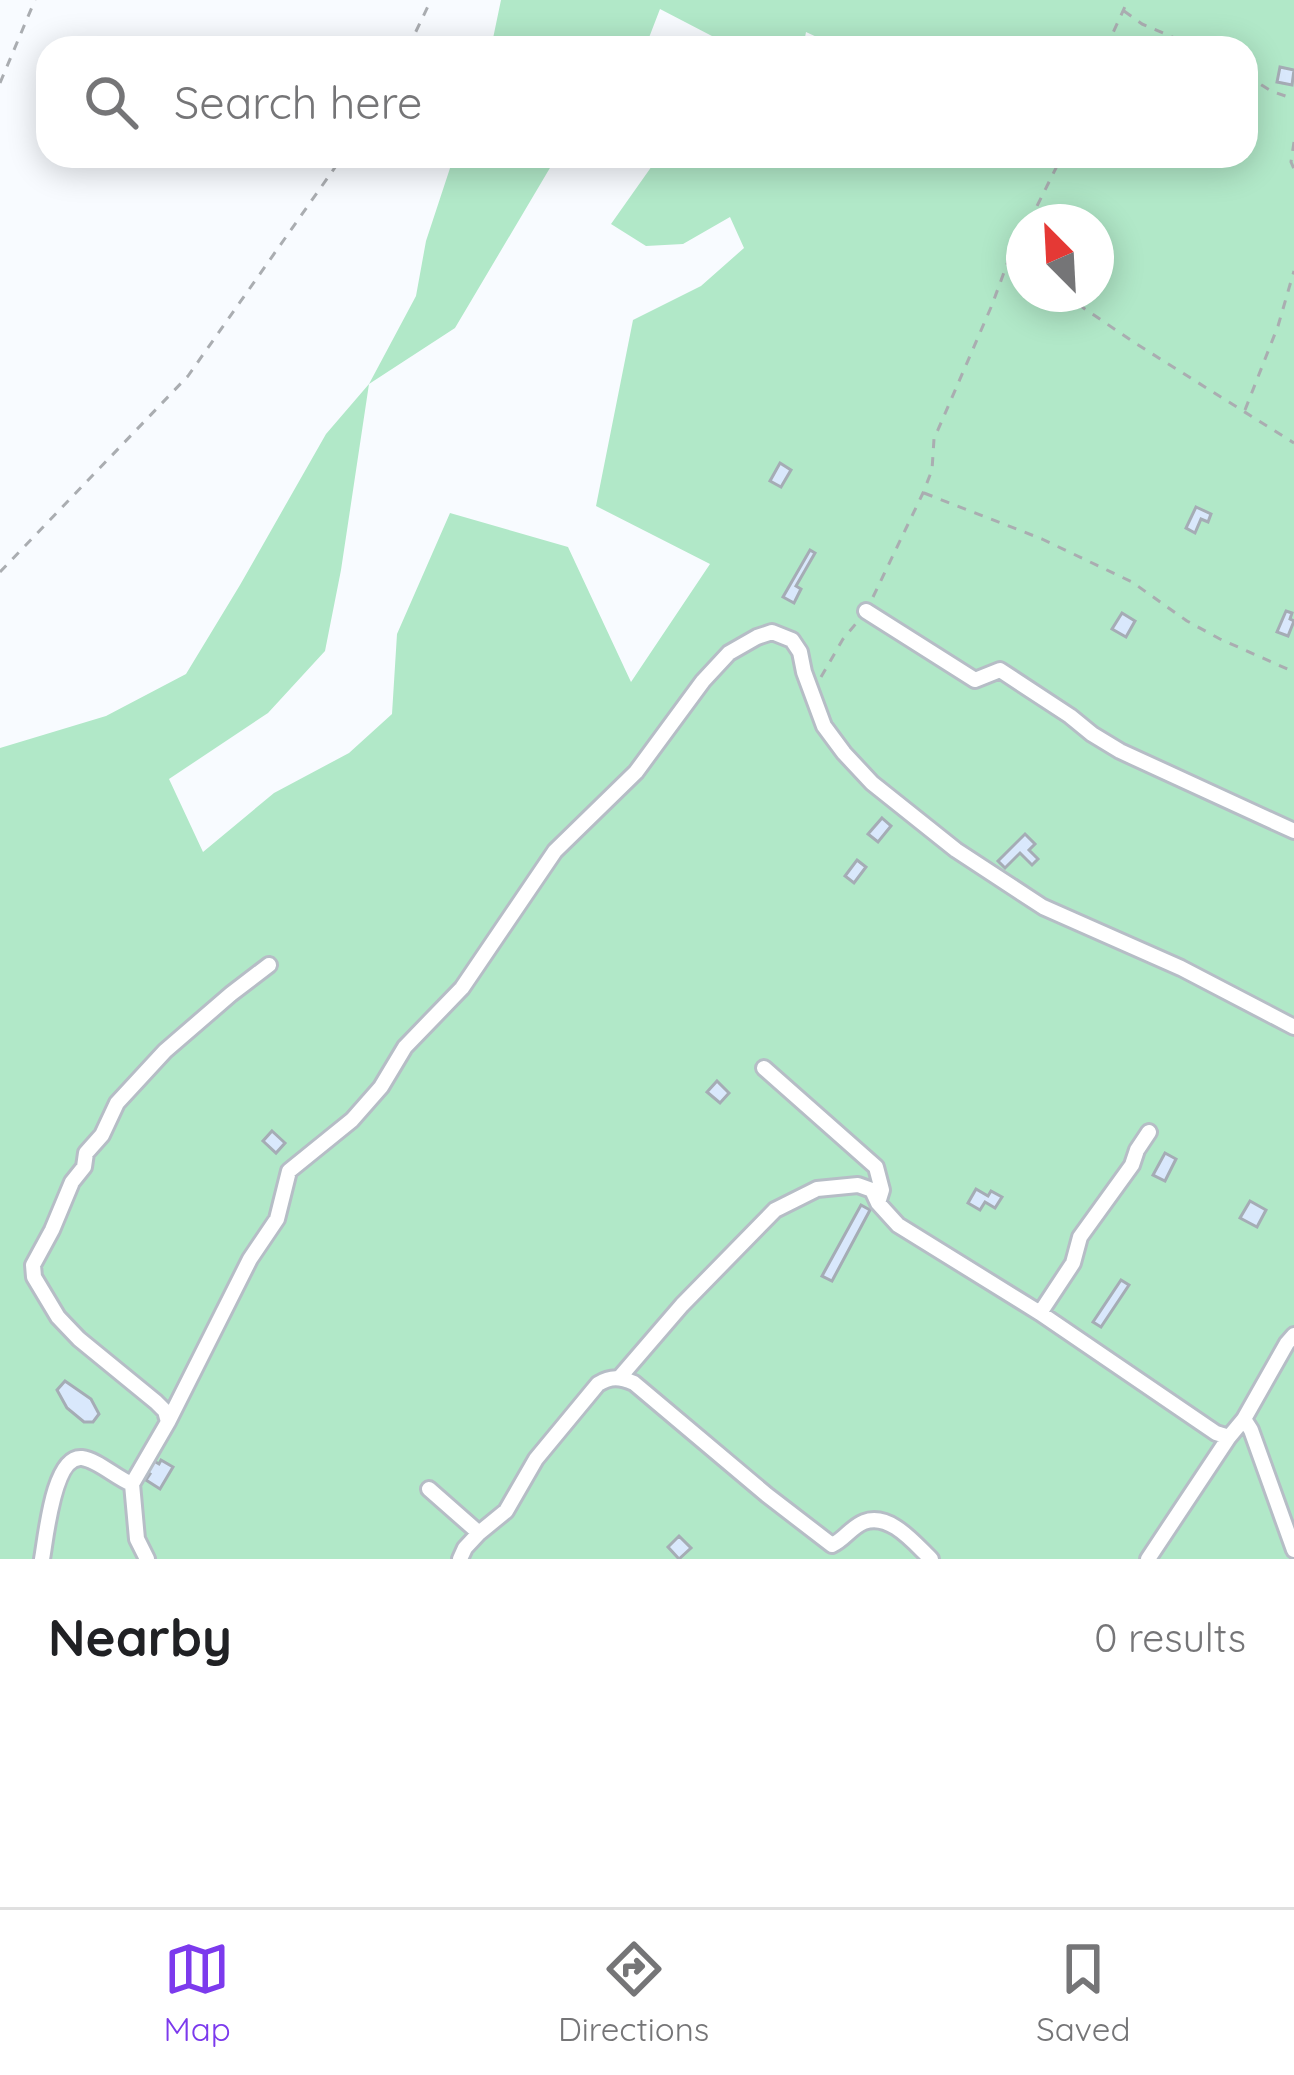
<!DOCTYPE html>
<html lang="en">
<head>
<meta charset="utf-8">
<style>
	body { margin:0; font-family:Quicksand,sans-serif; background:#f6f6f6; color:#202124 }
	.compass { position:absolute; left:1006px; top:204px; width:108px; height:108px; border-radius:50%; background:#fff; box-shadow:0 6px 30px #0003; rotate:336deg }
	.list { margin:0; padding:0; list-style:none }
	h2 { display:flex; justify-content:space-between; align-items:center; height:156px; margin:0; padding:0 48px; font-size:51px }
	h2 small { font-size:39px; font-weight:400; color:#757577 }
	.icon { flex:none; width:66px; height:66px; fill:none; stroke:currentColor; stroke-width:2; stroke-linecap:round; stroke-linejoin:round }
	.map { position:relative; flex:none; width:1294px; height:1559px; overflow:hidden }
	.search { position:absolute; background:#fff; box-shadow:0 6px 30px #0003; left:36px; right:36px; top:36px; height:132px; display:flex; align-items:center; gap:30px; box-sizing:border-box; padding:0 42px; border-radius:36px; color:#757577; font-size:45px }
	.sheet { height:348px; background:#fff }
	nav { display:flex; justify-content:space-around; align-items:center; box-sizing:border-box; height:168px; border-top:3px solid #e0e0e0; background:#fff; font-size:33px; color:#757577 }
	nav a { display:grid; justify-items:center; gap:6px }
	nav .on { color:#7c3aed }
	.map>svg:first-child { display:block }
</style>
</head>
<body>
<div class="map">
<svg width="1294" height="1559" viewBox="0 0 1294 1559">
	<rect width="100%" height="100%" fill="#f8fbff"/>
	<path fill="#b1e8c8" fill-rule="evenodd" d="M 501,0 L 1294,0 L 1294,1559 L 0,1559 L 0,748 L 106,716 L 186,674 L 240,585 L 326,434 L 369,384 L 416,296 L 426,241 L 454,156 L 557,156 L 455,328 L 369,384 L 341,570 L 325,651 L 268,713 L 169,779 L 203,852 L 274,793 L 349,753 L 392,714 L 397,634 L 450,513 L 568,547 L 631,682 L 710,564 L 596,506 L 633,320 L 701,286 L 744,248 L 730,217 L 683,244 L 646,246 L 611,224 L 659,156 L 1246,156 L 1246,48 L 833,48 L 834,45 L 806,32 L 803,48 L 735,48 L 660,9 L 645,48 L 491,48 ZM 1024,222 L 1096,222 L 1096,294 L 1024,294 Z"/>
	<path fill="#d9e8fc" stroke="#a5acb5" stroke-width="3" d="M 1280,67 L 1294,70 L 1292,85 L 1277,82 Z
		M 780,463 L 791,470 L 781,487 L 770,481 Z
		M 1196,507 L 1211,514 L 1208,522 L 1201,519 L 1195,533 L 1186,528 Z
		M 810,550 L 815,553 L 796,586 L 801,589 L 794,603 L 783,597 Z
		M 1286,611 L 1292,613 L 1290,619 L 1294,621 L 1288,636 L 1277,632 Z
		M 1122,613 L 1135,621 L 1126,637 L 1112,629 Z
		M 882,818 L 891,826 L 878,842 L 868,834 Z
		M 1025,834 L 1035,844 L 1029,850 L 1038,859 L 1032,865 L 1020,853 L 1005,868 L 998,861 Z
		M 857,860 L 866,867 L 854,883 L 845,876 Z
		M 717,1081 L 729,1093 L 720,1103 L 707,1092 Z
		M 272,1131 L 285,1143 L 276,1153 L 263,1141 Z
		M 1165,1153 L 1176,1159 L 1165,1181 L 1153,1175 Z
		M 976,1189 L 988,1196 L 991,1191 L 1002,1197 L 995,1208 L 985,1202 L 980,1210 L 968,1203 Z
		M 1250,1201 L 1266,1210 L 1257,1227 L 1240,1218 Z
		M 861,1205 L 870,1210 L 832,1281 L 822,1276 Z
		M 1121,1280 L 1129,1285 L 1101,1327 L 1093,1322 Z
		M 65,1381 L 91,1399 L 99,1414 L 93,1422 L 84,1422 L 67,1408 L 57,1390 Z
		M 161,1460 L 173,1467 L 160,1489 L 146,1480 L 150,1474 L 147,1472 L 154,1461 L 159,1464 Z
		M 679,1536 L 691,1548 L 679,1559 L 668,1547 Z"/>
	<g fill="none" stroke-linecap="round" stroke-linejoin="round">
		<defs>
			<path id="minor" d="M 866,611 L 975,680 L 1000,670 L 1070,716 L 1092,734 L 1120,751 L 1294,831
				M 764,1068 L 876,1167 L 882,1190 L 878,1203
				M 1040,1313 L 1073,1263 L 1080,1237 L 1132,1165 L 1137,1150 L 1149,1132
				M 620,1377 L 682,1305 L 775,1210 L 817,1189 L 858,1185 L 872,1190 L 878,1203 L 898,1225 L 1040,1313 L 1216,1433 L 1229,1437
				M 1244,1419 L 1251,1430 L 1294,1550
				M 168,1422 L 165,1411 L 156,1402 L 79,1339 L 58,1317 L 34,1277 L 33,1265 L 52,1230 L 72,1182 L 84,1167 L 86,1153 L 102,1135 L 117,1103 L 165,1051 L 231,994 L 269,965
				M 132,1484 L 137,1539 L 147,1559
				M 429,1489 L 479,1533 L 465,1548 L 460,1559
				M 479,1533 L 506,1511 L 536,1459 L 598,1384 C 611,1376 620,1377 634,1383 L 767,1495 L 832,1545 C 844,1540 851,1527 864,1522 C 890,1512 915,1544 931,1559
				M 42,1559 C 46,1538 53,1455 82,1458 C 98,1460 116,1478 132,1484 L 168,1422 L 250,1259 L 277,1219 L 289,1171 L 352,1120 L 381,1087 L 405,1047 L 462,988 L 555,851 L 636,772 L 703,681 L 729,653 L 757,637 L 772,632 L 792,640 L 800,652 L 804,672 L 824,726 L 844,753 L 872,783 L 956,850 L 1043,907 L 1181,968 L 1294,1027
				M 1148,1559 L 1229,1437 L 1244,1419 L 1287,1343 L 1294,1335"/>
		</defs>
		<use href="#minor" stroke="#b6bdc6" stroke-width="20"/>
		<path stroke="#aaadb1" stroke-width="3" stroke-dasharray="9 9" stroke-linecap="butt" d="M 1124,11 L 1142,24 L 1198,48
			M 408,48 L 431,0
			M 1106,48 L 1128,0
			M 1246,75 L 1271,91 L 1294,99
			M 0,83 L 35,0
			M 1294,142 L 1291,162 L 1294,169
			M 1029,222 L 1062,156
			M 1011,257 L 1024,266
			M 1063,294 L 1135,343 L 1294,443
			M 1245,410 L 1278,326 L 1294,271
			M 924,493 L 1042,539 L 1132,582 L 1187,621 L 1220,639 L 1294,672
			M 0,572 L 188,376 L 343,156
			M 873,597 L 923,493 L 932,470 L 934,439 L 992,305 L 1010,256 L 1024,231
			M 821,677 L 843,639 L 859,620"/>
		<use href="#minor" stroke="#fff" stroke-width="14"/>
	</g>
</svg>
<svg class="compass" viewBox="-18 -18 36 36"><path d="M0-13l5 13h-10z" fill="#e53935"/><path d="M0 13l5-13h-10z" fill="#757577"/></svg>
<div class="search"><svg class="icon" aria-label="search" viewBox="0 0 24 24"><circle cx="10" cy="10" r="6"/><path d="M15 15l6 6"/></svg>Search here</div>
</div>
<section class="sheet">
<h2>Nearby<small>0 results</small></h2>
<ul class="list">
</ul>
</section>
<nav>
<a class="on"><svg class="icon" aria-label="map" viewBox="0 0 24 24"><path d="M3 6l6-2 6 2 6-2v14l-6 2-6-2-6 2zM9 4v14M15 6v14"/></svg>Map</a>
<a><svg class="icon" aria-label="directions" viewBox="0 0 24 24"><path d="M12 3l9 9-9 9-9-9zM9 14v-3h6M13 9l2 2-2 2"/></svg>Directions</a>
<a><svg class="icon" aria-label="saved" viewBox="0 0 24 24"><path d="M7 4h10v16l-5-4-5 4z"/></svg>Saved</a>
</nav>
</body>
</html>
